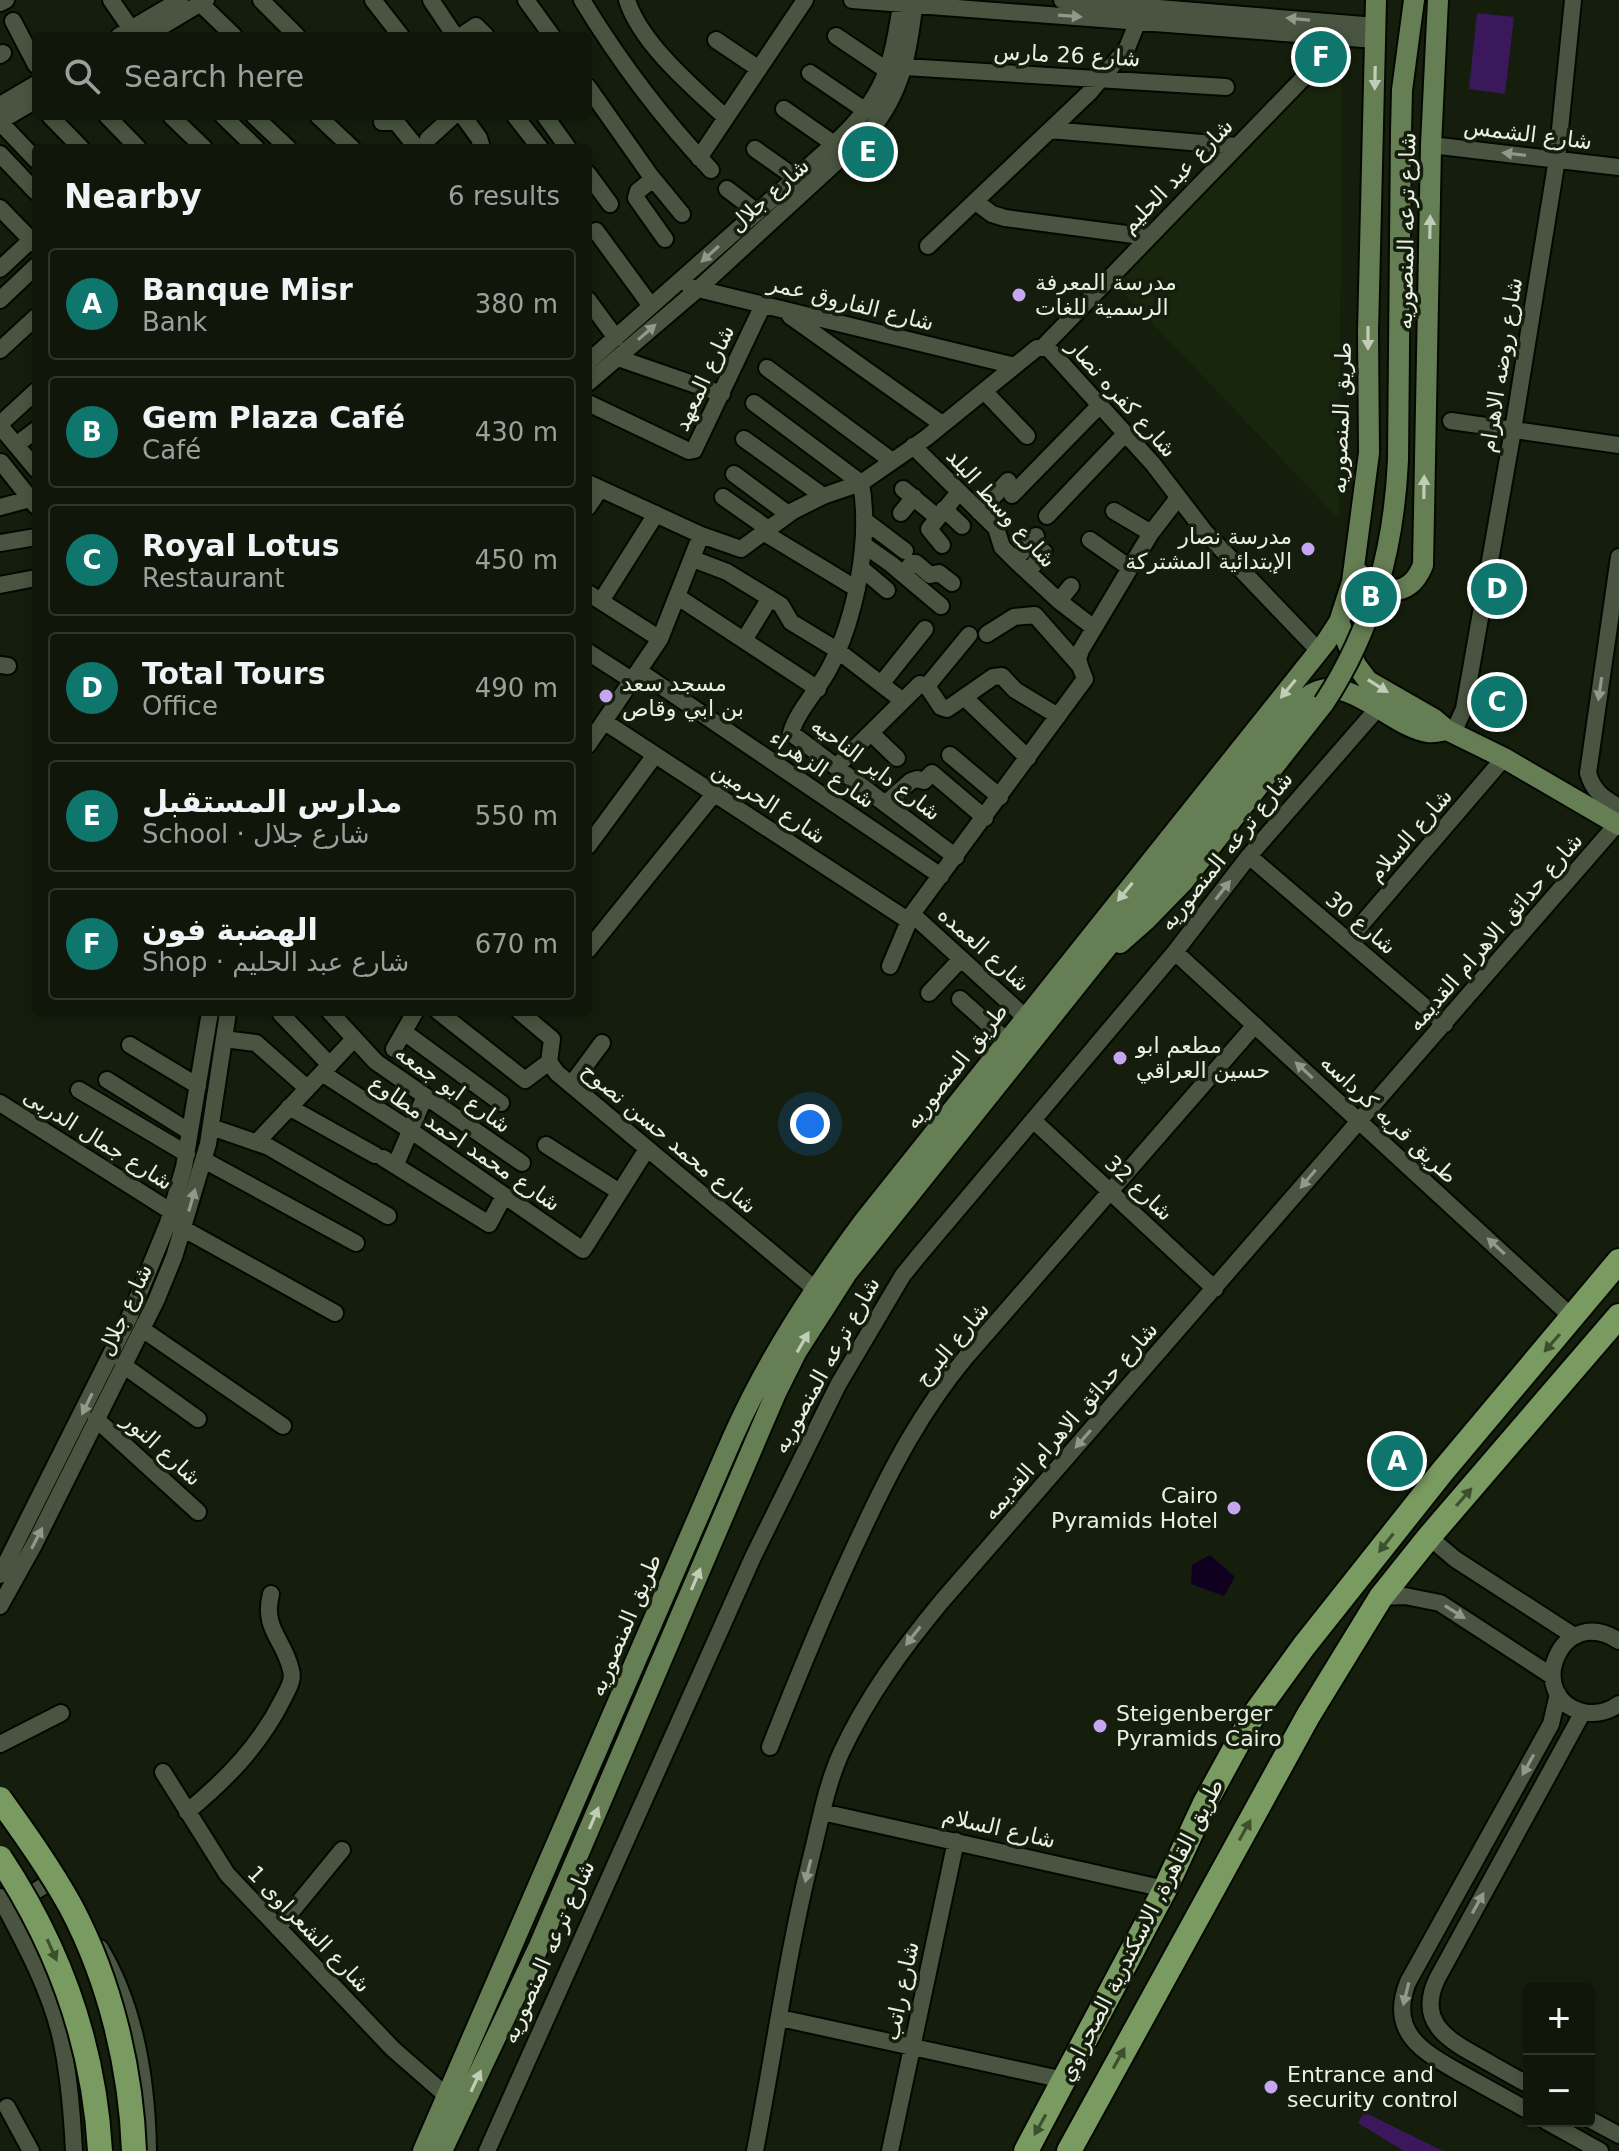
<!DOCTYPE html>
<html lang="en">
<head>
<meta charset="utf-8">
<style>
	body { margin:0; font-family:"DejaVu Sans",Vazirmatn,sans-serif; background:#191f13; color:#f1f3f6 }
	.controls { position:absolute; right:24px; bottom:24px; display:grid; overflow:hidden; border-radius:8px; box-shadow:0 4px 12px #0003 }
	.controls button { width:72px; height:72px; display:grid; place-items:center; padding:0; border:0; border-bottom:2px solid #30352b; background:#10160a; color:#f1f3f6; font:40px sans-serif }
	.you { position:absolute; left:810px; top:1124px; width:28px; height:28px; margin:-20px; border:6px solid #fff; border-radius:50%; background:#1a73e8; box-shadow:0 0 0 12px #1a73e833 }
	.badge { display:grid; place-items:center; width:52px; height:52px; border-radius:50%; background:#0f766e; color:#fff; font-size:26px; font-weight:700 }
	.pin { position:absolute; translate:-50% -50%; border:4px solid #fff; box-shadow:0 2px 8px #0006 }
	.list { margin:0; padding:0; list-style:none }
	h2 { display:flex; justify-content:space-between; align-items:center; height:104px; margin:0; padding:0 32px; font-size:34px }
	h2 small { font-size:26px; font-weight:400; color:#9c9f9c }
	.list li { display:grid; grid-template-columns:52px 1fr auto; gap:24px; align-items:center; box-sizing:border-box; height:112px; margin:0 16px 16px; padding:0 16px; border:2px solid #30352b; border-radius:8px }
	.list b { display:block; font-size:30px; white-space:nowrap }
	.list p { margin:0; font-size:26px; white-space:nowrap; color:#9c9f9c }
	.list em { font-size:26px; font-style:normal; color:#9c9f9c }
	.icon { flex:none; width:44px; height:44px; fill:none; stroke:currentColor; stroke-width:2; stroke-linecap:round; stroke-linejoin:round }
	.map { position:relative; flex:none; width:1619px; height:2151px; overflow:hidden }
	.search { position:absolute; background:#10160a; box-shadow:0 4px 12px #0003; left:32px; top:32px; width:560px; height:88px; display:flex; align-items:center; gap:20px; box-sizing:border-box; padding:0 28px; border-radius:8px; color:#9c9f9c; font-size:30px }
	.panel { position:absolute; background:#10160a; box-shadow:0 4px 12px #0003; left:32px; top:144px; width:560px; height:872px; border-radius:8px }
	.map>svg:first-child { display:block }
</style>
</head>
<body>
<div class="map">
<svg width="1619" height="2151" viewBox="0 0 1619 2151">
	<rect width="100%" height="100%" fill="#151e0d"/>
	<path fill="#19260e" d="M 1342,53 L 1339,519 L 1115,284 Z"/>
	<path fill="#3b185b" d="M 1477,13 L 1514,17 L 1505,94 L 1469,89 Z
		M 1364,2112 L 1443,2151 L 1404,2151 L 1358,2123 Z"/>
	<path fill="#0e001e" d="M 1210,1555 L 1235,1577 L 1224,1596 L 1191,1584 L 1192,1565 Z"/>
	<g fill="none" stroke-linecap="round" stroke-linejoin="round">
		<defs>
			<path id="minor" d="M 111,0 L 131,29
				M 261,0 L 297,36
				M 373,0 L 401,36
				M 431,0 L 455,36
				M 526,0 L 552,36
				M 582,0 C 619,61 662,118 711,170
				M 627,0 C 641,44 693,87 726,118
				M 852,0 L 1376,40
				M 1062,0 L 1376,26
				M 0,3 L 6,0
				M 200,3 L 234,36
				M 13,21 L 36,65
				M 119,36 L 180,0
				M 146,36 L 206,0
				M 461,36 L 476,26 L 486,36
				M 836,36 L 888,71
				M 716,40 L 759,69
				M 0,55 L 3,53
				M 905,67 L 1226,87
				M 810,73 L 866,111
				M 588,87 L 650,175 L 682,214
				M 0,105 L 36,84
				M 784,109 L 834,144
				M 50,116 L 81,148
				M 107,116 L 138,148
				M 171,116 L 204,148
				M 223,116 L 256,148
				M 254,116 L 288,148
				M 318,116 L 352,148
				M 463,116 L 479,138 L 482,148
				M 515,116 L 540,148
				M 545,116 L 568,148
				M 0,121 L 36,100
				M 0,122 L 36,160
				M 382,122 L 396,122 L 417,148
				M 1050,130 L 1237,146
				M 428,139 L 453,116
				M 1431,145 L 1619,167
				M 755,149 L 796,178
				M 0,154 L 36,192
				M 699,158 L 805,0
				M 588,174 L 610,204
				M 653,179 L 638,191 L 636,198 L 665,239
				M 727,189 L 757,212
				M 976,202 L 992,214 L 1005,218 L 1149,237
				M 0,208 L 36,245
				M 596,231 L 651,306
				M 928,246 L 1089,93 L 1127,48 L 1138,21
				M 0,269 L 31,240
				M 690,287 L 1015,366
				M 0,300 L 36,266
				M 588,300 L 616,338
				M 790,316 L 942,424
				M 1043,347 L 1343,37
				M 0,350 L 36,317
				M 618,358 L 722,394
				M 588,362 L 834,144 C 886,96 891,68 902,0
				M 767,368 L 892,461
				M 588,383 L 698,289 L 869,132 C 903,92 909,51 915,0
				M 984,391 L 1027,436
				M 588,403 L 689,451 L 694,450 L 763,305
				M 754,403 L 861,483
				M 1451,421 L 1619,445
				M 0,424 L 36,391
				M 0,426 L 36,469
				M 744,439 L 823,496
				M 16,445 L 36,430
				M 913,446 L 996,528 L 1002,547 L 1018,563 L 1059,601 L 1094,628
				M 1,462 L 36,506
				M 734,474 L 788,514
				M 588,483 L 701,535 L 741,549 L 793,511 L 823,496 L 861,483 L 926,438 L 1037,348 L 1048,348 L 1153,464 L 1205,532 L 1319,651
				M 861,483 C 871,539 856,618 829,669 C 818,690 797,711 791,733 L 956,857
				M 903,489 L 937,517
				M 1012,495 L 1099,406
				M 723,497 L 767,528
				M 0,507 L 30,499
				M 588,507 L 600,489
				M 944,509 L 962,526
				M 1114,511 L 1151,533
				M 979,512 L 1008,481
				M 901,513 L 914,497
				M 1047,516 L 1125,434
				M 864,520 L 905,551
				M 763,532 L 857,589
				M 1090,540 L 1130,568
				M 0,543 L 36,537
				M 864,545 L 891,564 L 941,606
				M 942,545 L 929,529 L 959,492
				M 1619,557 L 1588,773 C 1593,791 1603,798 1619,807
				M 693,559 L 727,572 L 781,605 L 791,622 L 837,650 L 903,701
				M 1015,560 L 1036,536
				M 861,568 L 887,590
				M 1028,572 L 1044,552
				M 903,574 L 912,563 L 916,563 L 930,575 L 939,573 L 952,583
				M 0,585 L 36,578
				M 588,593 L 660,639
				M 678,597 L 818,689
				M 601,601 L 656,514
				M 1059,601 L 1071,586
				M 744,640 L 770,598
				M 588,652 L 633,681
				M 0,665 L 8,666
				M 1080,666 L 1078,659 L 1081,650 L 1151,533 L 1178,498
				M 639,671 L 941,876
				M 881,684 L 925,629
				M 927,686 L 969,635
				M 965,698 L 1028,758
				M 605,722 L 909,921
				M 871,733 L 897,758
				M 1453,733 L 1464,709 L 1513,430 L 1557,159 L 1573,0
				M 588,745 L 660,639 L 701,535
				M 950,755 L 1000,797
				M 836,767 L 920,684 L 927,686 L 941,707 L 947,709 L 993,677 L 1002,676 L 1015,690 L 1058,716
				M 885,804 L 911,781 L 917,779 L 924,781 L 932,773 L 985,818
				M 588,846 L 655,755
				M 1249,856 L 1445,1024
				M 912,914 L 1025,1017
				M 1348,940 L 1504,758
				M 588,950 L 714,794
				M 1175,952 L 1573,1318
				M 890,966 L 912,914 L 1085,679 L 1080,666 L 1035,615 L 1014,617 L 987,634
				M 929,993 L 961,959
				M 960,999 L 1007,1041
				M 330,1012 L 376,1062 L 522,1163
				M 439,1012 L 525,1080 L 549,1062
				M 520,1012 L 552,1039 L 549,1062 L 557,1073 L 814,1288
				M 281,1014 L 330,1065
				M 404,1032 L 501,1103
				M 224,1039 L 256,1043 L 307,1088
				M 130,1045 L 198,1086
				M 394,1049 L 415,1012
				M 322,1073 L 407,1128 L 583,1250 L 647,1149
				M 107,1080 L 190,1132
				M 571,1085 L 602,1043
				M 79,1090 L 187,1154
				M 0,1103 L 172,1212
				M 289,1107 L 375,1155
				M 1033,1120 L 1215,1289
				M 211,1127 L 269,1147 L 388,1216
				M 257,1142 L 354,1039
				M 546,1145 L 618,1191
				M 383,1158 L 489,1224 L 504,1196
				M 204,1160 L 356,1243
				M 396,1164 L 425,1096
				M 184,1229 L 335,1313
				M 142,1329 L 283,1426
				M 123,1365 L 198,1419
				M 96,1419 L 198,1512
				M 1429,1537 L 1455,1559 L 1574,1636
				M 0,1575 L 129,1318 L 168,1223 L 184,1167 L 210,1012
				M 1381,1597 L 1405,1596 L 1440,1603 L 1552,1676
				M 0,1606 L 35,1543 L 156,1301 L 174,1257 L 208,1144 L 228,1012
				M 1619,1641 C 1561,1602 1523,1697 1583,1712 C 1597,1715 1608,1712 1619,1704
				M 0,1744 L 61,1713
				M 770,1747 C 799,1673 829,1600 863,1529 C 892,1467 922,1410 966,1357 L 1255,1025
				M 163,1772 L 227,1874 L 393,2049 L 448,2097
				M 187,1812 C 227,1779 260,1745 283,1699 C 288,1689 294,1680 291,1670 C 284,1639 262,1629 271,1594
				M 822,1812 L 1165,1889
				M 0,1897 C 23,1941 48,1985 60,2034 C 69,2072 72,2112 74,2151
				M 18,1902 L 50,1882
				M 278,1928 L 342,1850
				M 100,1948 C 136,2008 147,2083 148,2151
				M 780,2018 L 1064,2080
				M 1529,2085 C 1512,2076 1495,2066 1479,2057 C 1446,2039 1417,2021 1437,1979 L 1583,1712
				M 7,2107 L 31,2151
				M 1529,2111 C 1507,2099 1486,2087 1464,2075 C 1425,2053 1387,2034 1408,1982 L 1551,1724 L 1558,1694
				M 1589,2119 L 1619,2135
				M 1546,2121 L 1600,2151
				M 487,2151 L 753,1557 L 838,1385 L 903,1275 L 921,1253 L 1175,952 L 1249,856 L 1378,708
				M 755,2151 C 774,2053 787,1954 811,1858 C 820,1823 826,1786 841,1753 C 867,1697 903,1648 942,1601 L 1617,824
				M 890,2151 L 956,1841"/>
			<path id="major" d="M 1398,460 L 1401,132 L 1402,90 L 1414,0
				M 1354,568 C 1376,593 1408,603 1423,565 L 1431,145 L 1438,0
				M 1339,622 L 1356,665 L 1368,681 L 1434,719 L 1447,730 L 1504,758 L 1619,825
				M 1120,943 L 1146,920 L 1183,882 L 1324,703
				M 423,2151 L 732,1439 C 767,1360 813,1290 864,1221 L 1326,642 L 1339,622 L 1352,582 L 1369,453 L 1368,332 L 1376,0
				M 442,2151 L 539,1946 L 776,1393 L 797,1351 L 847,1273 L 1307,697 C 1344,667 1390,727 1428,732 C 1435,733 1441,731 1447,730"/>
			<path id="highway" d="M 1026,2151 L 1165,1889 L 1205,1803 L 1251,1719 L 1304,1646 L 1442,1472 L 1619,1261
				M 1069,2151 L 1308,1716 L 1381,1597 L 1429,1537 L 1619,1316"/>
		</defs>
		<use href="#minor" stroke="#030800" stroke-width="20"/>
		<use href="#major" stroke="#030800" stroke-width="24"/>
		<use href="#highway" stroke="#030800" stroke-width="28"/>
		<use href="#minor" stroke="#495541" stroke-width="16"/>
		<use href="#major" stroke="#667e54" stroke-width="20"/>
		<use href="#highway" stroke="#799a60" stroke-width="24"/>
		<defs>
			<path id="major-bridge" d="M 1324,703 C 1373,628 1394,548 1398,460"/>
			<path id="highway-bridge" d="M 0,1799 C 25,1834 50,1869 71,1907 C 110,1981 131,2068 134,2151
				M 0,1858 C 59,1947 94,2044 100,2151"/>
		</defs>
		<use href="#major-bridge" stroke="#030800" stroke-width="24" stroke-linecap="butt"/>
		<use href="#highway-bridge" stroke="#030800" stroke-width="28" stroke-linecap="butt"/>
		<use href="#major-bridge" stroke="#667e54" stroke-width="20"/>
		<use href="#highway-bridge" stroke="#799a60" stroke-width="24"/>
	</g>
	<defs><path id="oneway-solid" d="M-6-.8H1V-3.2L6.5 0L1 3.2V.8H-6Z" transform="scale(2)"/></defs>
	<g fill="#919a8a">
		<use href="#oneway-solid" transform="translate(1070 16) rotate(4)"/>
		<use href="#oneway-solid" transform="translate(1298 19) rotate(-175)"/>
		<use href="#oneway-solid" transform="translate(1514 154) rotate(-173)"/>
		<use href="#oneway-solid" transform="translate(710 254) rotate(138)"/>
		<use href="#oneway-solid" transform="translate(647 332) rotate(-41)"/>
		<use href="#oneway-solid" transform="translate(1600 689) rotate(98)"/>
		<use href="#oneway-solid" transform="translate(1223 890) rotate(-52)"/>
		<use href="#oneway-solid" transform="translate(1304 1070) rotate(-137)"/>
		<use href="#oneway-solid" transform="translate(1308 1179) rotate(130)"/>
		<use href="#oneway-solid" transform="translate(192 1200) rotate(-74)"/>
		<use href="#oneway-solid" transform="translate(1496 1246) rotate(-137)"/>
		<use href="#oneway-solid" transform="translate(87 1404) rotate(116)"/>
		<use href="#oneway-solid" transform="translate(1083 1439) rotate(131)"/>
		<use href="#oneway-solid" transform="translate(37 1538) rotate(-63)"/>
		<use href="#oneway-solid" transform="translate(1455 1612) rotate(32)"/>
		<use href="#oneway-solid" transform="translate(913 1636) rotate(128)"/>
		<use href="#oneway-solid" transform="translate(1528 1765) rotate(119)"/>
		<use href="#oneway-solid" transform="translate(808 1871) rotate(104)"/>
		<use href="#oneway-solid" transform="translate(1478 1903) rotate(-61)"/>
		<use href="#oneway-solid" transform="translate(1406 1994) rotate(104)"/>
	</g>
	<g fill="#c1cdb8">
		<use href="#oneway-solid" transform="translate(1375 78) rotate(91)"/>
		<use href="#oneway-solid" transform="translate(1430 227) rotate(-89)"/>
		<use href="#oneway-solid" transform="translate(1368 338) rotate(90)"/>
		<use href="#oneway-solid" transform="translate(1424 487) rotate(-89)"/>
		<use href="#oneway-solid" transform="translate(1378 686) rotate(32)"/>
		<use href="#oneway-solid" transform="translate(1288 689) rotate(129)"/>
		<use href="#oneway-solid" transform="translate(1125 892) rotate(129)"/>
		<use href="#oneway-solid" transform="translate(803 1342) rotate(-60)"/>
		<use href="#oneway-solid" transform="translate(696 1579) rotate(-67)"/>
		<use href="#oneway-solid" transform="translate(594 1818) rotate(-67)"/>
		<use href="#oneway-solid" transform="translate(476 2081) rotate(-65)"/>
	</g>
	<g fill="#3d502e">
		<use href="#oneway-solid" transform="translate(1552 1343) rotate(131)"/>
		<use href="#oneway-solid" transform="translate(1464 1497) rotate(-49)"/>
		<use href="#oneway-solid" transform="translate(1386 1543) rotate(128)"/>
		<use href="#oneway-solid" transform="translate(1245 1830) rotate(-61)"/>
		<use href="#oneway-solid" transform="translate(52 1950) rotate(66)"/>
		<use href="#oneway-solid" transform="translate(1119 2058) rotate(-61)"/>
		<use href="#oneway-solid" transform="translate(1040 2125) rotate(119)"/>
	</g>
	<g fill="#c6a6f0" stroke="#151e0d" stroke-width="3">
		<circle cx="1019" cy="295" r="8"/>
		<circle cx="1308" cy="549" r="8"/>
		<circle cx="606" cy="696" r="8"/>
		<circle cx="1120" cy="1058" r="8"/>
		<circle cx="1234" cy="1508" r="8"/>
		<circle cx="1100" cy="1726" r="8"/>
		<circle cx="1271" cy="2087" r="8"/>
	</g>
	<g text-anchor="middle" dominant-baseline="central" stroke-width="7" stroke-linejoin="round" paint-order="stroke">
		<g font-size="22" fill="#e8efe3" stroke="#151e0d">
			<text transform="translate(1067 55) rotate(3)">شارع 26 مارس</text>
			<text transform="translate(1528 134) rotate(7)">شارع الشمس</text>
			<text transform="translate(1177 176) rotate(-46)">شارع عبد الحليم</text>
			<text transform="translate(769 195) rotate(-42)">شارع جلال</text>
			<text transform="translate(1406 231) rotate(-89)">شارع ترعه المنصوريه</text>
			<text transform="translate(851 303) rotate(14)">شارع الفاروق عمر</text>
			<text transform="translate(1501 365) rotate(-81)">شارع روضه الاهرام</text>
			<text transform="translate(704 378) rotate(-65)">شارع المعهد</text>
			<text transform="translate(1122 398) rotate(48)">شارع كفره نصار</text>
			<text transform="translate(1341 418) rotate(-88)">طريق المنصوريه</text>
			<text transform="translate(1001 508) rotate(48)">شارع وسط البلد</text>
			<text transform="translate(822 769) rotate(34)">شارع الزهراء</text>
			<text transform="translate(876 769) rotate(37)">شارع داير الناحيه</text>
			<text transform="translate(769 803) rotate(33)">شارع الحرمين</text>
			<text transform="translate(1410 835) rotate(-49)">شارع السلام</text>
			<text transform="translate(1226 851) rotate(-51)">شارع ترعه المنصوريه</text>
			<text transform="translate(1361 923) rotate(40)">شارع 30</text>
			<text transform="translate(1495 932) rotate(-49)">شارع حدائق الاهرام القديمه</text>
			<text transform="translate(984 949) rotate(42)">شارع العمده</text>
			<text transform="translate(956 1066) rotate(-52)">طريق المنصوريه</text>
			<text transform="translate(453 1089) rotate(35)">شارع ابو جمعه</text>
			<text transform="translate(1389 1119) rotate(43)">طريق قريه كرداسه</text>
			<text transform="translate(669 1138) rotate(40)">شارع محمد حسن نصوح</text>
			<text transform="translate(98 1139) rotate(32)">شارع جمال الدربى</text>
			<text transform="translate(465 1143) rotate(34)">شارع محمد احمد مطاوع</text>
			<text transform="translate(1139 1188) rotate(43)">شارع 32</text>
			<text transform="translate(125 1310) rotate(-65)">شارع جلال</text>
			<text transform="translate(952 1344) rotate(-50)">شارع البرج</text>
			<text transform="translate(826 1365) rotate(-61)">شارع ترعه المنصوريه</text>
			<text transform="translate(1070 1421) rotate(-49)">شارع حدائق الاهرام القديمه</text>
			<text transform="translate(162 1449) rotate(42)">شارع النور</text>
			<text transform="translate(625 1625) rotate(-67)">طريق المنصوريه</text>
			<text transform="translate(999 1828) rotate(13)">شارع السلام</text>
			<text transform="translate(309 1929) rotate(46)">شارع الشعراوى 1</text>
			<text transform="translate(1141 1930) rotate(-63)">طريق القاهرة, الاسكندرية الصحراوي</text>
			<text transform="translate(548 1952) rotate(-66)">شارع ترعه المنصوريه</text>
			<text transform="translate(901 1991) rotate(-78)">شارع راتب</text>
		</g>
		<g font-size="22" fill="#e8efe3" stroke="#151e0d" text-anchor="start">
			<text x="1035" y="282">مدرسة المعرفة<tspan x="1035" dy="25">الرسمية للغات</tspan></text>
			<text x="1292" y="536" text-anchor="end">مدرسة نصار<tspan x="1292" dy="25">الإبتدائية المشتركة</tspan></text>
			<text x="622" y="683">مسجد سعد<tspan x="622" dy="25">بن ابي وقاص</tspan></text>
			<text x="1136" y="1045">مطعم ابو<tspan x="1136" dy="25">حسين العراقي</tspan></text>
			<text x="1218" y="1495" text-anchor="end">Cairo<tspan x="1218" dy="25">Pyramids Hotel</tspan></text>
			<text x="1116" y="1713">Steigenberger<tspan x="1116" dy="25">Pyramids Cairo</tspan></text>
			<text x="1287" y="2074">Entrance and<tspan x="1287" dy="25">security control</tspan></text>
		</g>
	</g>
</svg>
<div class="controls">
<button>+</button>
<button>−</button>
</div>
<div class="you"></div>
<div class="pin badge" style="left:1397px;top:1461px">A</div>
<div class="pin badge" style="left:1371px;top:597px">B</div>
<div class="pin badge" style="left:1497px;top:702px">C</div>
<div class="pin badge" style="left:1497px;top:589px">D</div>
<div class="pin badge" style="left:868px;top:152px">E</div>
<div class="pin badge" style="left:1321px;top:57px">F</div>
<div class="search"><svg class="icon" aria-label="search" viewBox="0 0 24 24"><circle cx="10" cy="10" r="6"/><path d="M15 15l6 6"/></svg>Search here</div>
<section class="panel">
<h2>Nearby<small>6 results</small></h2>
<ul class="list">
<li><span class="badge">A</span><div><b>Banque Misr</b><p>Bank</p></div><em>380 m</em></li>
<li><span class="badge">B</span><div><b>Gem Plaza Café</b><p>Café</p></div><em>430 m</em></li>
<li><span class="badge">C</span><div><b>Royal Lotus</b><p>Restaurant</p></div><em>450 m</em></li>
<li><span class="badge">D</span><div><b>Total Tours</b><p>Office</p></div><em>490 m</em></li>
<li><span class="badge">E</span><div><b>مدارس المستقبل</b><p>School · شارع جلال</p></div><em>550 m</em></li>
<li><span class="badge">F</span><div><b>الهضبة فون</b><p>Shop · شارع عبد الحليم</p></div><em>670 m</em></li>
</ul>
</section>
</div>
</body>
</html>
